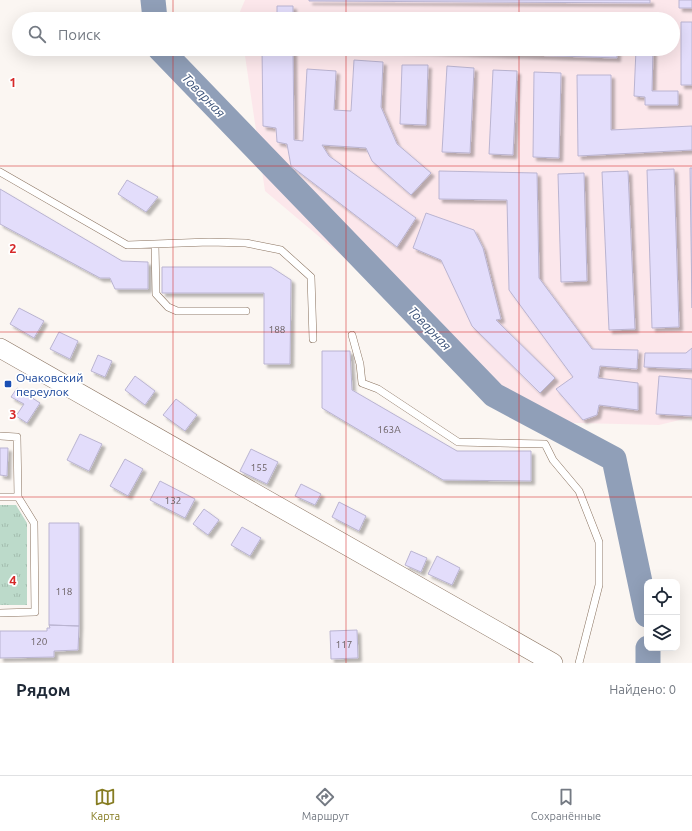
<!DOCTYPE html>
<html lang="ru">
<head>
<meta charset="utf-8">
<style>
	body { margin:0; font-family:Ubuntu,sans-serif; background:#f2f2f3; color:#1f2937 }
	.controls { position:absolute; right:12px; bottom:12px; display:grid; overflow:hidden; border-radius:8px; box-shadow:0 4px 16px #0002 }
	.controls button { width:36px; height:36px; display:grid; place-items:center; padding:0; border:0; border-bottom:1px solid #e0e1e3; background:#fff; color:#1f2937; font:20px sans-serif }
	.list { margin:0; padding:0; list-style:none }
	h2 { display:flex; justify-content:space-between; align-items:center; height:52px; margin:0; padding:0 16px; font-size:17px }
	h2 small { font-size:13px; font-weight:400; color:#747a83 }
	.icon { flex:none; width:22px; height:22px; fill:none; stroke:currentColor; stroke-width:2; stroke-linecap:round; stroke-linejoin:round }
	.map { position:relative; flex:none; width:692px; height:663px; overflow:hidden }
	.search { position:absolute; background:#fff; box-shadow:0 4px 16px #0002; left:12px; right:12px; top:12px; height:44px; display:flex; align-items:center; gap:10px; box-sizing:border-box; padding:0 14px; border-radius:22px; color:#747a83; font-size:15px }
	.sheet { height:112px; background:#fff }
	nav { display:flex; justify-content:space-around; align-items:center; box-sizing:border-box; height:56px; border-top:1px solid #e0e1e3; background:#fff; font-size:11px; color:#747a83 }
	nav a { display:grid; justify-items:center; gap:2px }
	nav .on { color:#867c22 }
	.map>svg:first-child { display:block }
</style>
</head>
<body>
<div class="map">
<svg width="692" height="663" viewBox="0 0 692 663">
	<defs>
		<pattern id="grass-tufts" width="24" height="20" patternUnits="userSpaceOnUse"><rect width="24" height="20" fill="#bcdaca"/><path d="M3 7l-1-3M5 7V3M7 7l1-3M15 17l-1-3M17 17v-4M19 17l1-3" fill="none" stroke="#a3bcae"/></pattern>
		<filter id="shadow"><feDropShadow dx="3.5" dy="3.5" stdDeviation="1" flood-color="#0004"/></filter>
	</defs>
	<rect width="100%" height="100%" fill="#fbf6f2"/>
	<path fill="#fce7eb" d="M 245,0 L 692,0 L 692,417 L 659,425 L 539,422 L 265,191 L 244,49 L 673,49 L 673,19 L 240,19 L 239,14 Z"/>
	<path fill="url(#grass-tufts)" d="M 0,505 L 16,505 L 27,523 L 27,605 L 0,605 Z"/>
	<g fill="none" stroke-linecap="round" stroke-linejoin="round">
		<path stroke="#909fb8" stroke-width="25" d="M 153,0 L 155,19
			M 160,49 L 494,395 L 614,459 L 647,615
			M 648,648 L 648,663"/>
	</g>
	<path fill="#e3ddfb" stroke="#bab4d1" filter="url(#shadow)" d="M 309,0 L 650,0 L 650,3 L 309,1 Z
		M 679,0 L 692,0 L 692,8 L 679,8 Z
		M 277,6 L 293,6 L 293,19 L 262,19 L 262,15 L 277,15 Z
		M 681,22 L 692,22 L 692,85 L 681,85 Z
		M 262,49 L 293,49 L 294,140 L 303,141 L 307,69 L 336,71 L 334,110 L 351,111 L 354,60 L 383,62 L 381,107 L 397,144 L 431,173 L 411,195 L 372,161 L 366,148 L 322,145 L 329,156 L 416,218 L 397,247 L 291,166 L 287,144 L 277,142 L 276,128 L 263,126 Z
		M 352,49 L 617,49 L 617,58 Z
		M 636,49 L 653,49 L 652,91 L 678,91 L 678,105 L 645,105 L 645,97 L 634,96 Z
		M 402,65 L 428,65 L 426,125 L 400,124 Z
		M 447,66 L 474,68 L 470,153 L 442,152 Z
		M 493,70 L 517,71 L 513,155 L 489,154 Z
		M 534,72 L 561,73 L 559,158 L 533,157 Z
		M 577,75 L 611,75 L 611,130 L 692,126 L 692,150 L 578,156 Z
		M 690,168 L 692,168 L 692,308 Z
		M 674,169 L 679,327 L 652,328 L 647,170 Z
		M 439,171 L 537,173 L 539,278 L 592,349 L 638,350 L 637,369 L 600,366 L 598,378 L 638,383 L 638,410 L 599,405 L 597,415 L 583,420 L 556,389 L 573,377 L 509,290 L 507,200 L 439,199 Z
		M 628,171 L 635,329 L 609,330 L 602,172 Z
		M 584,173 L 587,281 L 561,282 L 558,174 Z
		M 127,180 L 158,197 L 146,212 L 118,194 Z
		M 0,189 L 122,261 L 148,262 L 148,289 L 115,289 L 110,278 L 100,278 L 0,224 Z
		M 426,213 L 474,230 L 483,248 L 501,319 L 496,320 L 555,378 L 540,393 L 472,326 L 441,260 L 413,248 Z
		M 162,267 L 271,267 L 291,280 L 290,364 L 264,364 L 264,293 L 162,293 Z
		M 19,308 L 44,321 L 34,338 L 10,324 Z
		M 59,332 L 78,341 L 70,359 L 50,349 Z
		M 692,348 L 692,369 L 644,367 L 645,353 L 686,353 Z
		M 322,351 L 350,351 L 352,390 L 457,451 L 531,451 L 531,481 L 443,480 L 322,408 Z
		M 98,355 L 112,361 L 105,377 L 91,371 Z
		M 135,376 L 155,391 L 145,405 L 125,390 Z
		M 659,376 L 692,379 L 692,416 L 656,414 Z
		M 17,388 L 40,403 L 27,423 L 16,416 L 24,404 L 11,397 Z
		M 176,399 L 197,415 L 185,431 L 163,415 Z
		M 80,434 L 102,444 L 89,471 L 67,460 Z
		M 0,448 L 8,448 L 7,476 L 0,475 Z
		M 251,449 L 278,462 L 267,484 L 240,471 Z
		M 125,459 L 143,469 L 128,496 L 110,486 Z
		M 160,481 L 195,499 L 185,518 L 150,500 Z
		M 301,484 L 321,494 L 315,505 L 295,496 Z
		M 339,502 L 366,516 L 359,531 L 332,517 Z
		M 204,509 L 219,520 L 208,535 L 193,524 Z
		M 49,523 L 79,523 L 79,626 L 49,625 Z
		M 242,527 L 261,538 L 250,556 L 231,545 Z
		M 411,551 L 427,558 L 421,572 L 405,565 Z
		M 437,556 L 460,568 L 452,585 L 428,574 Z
		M 49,625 L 79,626 L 78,650 L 54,651 L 54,657 L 0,658 L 0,631 L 47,631 L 47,628 L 50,628 Z
		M 357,630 L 358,658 L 331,659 L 330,631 Z"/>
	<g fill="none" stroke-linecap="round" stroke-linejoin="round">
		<defs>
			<path id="service" d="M 0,172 L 127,245 L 209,242 L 246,243 L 281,250 L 311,277 L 313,339
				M 155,244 L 156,294 L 168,307 L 177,311 L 246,311
				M 352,335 L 360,364 L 362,383 L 378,389 L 458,442 L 545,444 L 553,460 L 579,491 L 599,542 L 599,585 L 579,663
				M 0,436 L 17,437 L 18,497
				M 0,497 L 18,497 L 34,523 L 35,612 L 0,613"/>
			<path id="secondary" d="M 0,348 L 553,663"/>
		</defs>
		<use href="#service" stroke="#8a7360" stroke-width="8"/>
		<use href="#secondary" stroke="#8a7360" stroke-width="20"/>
		<use href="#service" stroke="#fff" stroke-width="7"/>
		<use href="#secondary" stroke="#fff" stroke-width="19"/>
	</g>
	<path fill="none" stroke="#d62828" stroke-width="1" stroke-opacity="0.55" d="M 173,0 L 173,19M 346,0 L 346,19M 519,0 L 519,19M 173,49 L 173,663M 346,49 L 346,663M 519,49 L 519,663M 0,166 L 692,166M 0,332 L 692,332M 0,497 L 692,497"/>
	<rect fill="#1a4fb4" stroke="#fff" stroke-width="1.5" x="4" y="380" width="8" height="8" rx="2"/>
	<g text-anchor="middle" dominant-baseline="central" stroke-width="3.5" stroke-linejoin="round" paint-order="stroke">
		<g font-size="10" fill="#6a6062">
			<text x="277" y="329">188</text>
			<text x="389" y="429">163А</text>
			<text x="259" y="467">155</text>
			<text x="173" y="500">132</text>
			<text x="64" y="591">118</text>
			<text x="39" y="641">120</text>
			<text x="344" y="644">117</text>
		</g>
		<g font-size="12" fill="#164399" stroke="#fff" text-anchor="start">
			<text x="16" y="377">Очаковский<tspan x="16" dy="14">переулок</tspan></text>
		</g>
		<g font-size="13" font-style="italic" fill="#3b5279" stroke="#fff">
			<text transform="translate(204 95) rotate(46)">Товарная</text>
			<text transform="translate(430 328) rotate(46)">Товарная</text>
		</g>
	</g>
	<g font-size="13" text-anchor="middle" font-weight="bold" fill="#d62828" stroke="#fff" stroke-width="3.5" stroke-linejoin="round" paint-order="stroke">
		<text x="13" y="87">1</text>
		<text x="13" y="253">2</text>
		<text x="13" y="419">3</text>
		<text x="13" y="585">4</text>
	</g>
</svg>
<div class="controls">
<button><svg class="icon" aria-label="locate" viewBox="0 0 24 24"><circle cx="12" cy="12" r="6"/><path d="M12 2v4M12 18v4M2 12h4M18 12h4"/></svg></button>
<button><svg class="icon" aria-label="layers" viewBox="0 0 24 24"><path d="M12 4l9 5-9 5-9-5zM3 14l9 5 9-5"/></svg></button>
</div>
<div class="search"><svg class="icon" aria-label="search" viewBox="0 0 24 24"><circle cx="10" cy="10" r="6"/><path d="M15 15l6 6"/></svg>Поиск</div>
</div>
<section class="sheet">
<h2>Рядом<small>Найдено: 0</small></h2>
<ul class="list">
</ul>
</section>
<nav>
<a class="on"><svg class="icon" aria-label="map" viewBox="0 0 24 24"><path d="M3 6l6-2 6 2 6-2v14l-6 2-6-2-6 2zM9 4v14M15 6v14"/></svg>Карта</a>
<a><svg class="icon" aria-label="directions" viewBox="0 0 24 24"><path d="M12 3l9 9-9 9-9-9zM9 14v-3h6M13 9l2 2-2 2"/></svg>Маршрут</a>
<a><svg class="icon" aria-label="saved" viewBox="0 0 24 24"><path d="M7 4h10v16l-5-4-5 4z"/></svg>Сохранённые</a>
</nav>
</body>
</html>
